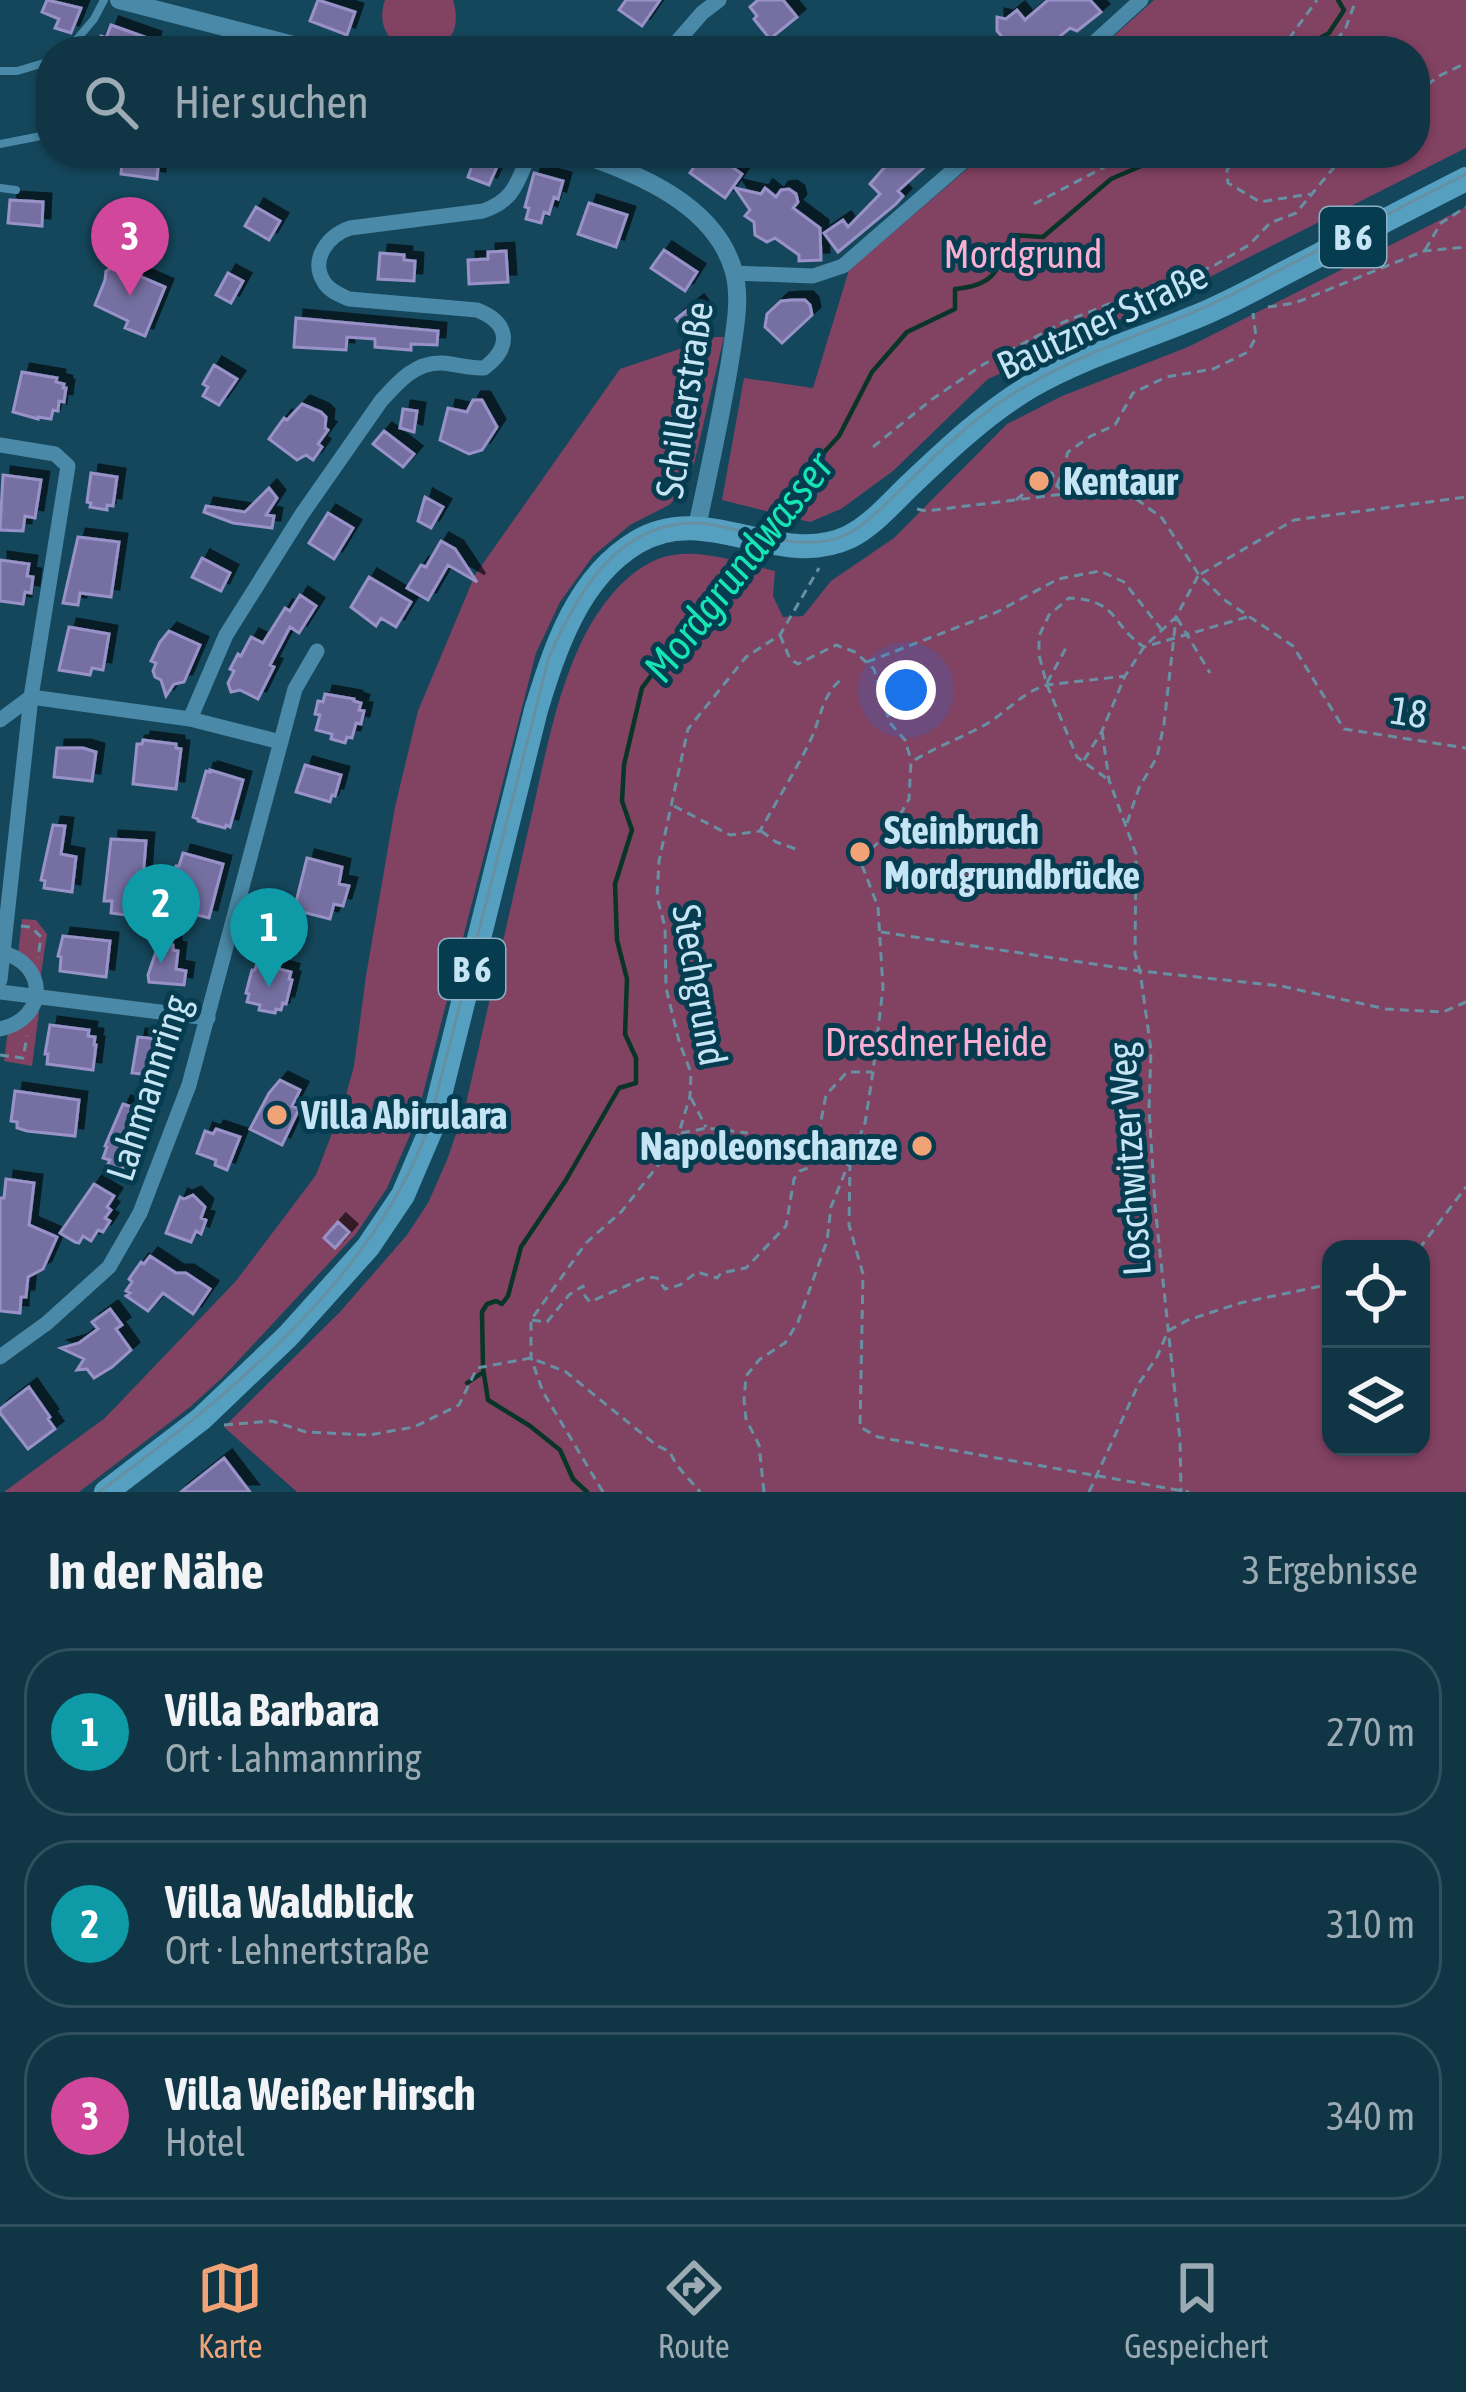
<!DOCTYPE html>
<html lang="de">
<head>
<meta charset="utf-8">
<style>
	body { margin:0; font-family:"Asap Condensed",sans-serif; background:#193d4c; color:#f1f3f6 }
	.controls { position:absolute; right:36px; bottom:36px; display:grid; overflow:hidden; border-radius:24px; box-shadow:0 3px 9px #0004 }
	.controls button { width:108px; height:108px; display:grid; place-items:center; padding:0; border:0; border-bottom:3px solid #30505e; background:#103545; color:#f1f3f6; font:60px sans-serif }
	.you { position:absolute; left:906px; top:690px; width:42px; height:42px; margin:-30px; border:9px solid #fff; border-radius:50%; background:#1a73e8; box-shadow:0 0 0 18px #1a73e833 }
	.badge { display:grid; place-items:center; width:78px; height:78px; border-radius:50%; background:#efa377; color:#fff; font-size:39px; font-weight:700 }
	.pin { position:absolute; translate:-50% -99px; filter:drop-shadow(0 3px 6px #0008) }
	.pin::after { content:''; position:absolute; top:63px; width:42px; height:36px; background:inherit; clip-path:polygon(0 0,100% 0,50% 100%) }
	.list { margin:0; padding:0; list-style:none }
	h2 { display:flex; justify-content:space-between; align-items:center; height:156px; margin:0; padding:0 48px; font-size:51px }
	h2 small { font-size:39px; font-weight:400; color:#9cabb3 }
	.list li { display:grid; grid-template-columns:78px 1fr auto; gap:36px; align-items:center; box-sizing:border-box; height:168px; margin:0 24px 24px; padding:0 24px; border:3px solid #30505e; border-radius:48px }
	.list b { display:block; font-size:45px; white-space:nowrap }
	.list p { margin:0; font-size:39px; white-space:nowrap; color:#9cabb3 }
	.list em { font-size:39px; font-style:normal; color:#9cabb3 }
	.icon { flex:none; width:66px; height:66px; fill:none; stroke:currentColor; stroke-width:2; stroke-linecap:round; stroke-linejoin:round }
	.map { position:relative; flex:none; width:1466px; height:1492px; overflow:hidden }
	.search { position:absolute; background:#103545; box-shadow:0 3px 9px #0004; left:36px; right:36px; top:36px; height:132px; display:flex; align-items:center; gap:30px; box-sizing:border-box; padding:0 42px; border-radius:48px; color:#9cabb3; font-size:45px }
	.sheet { height:732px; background:#103545 }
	nav { display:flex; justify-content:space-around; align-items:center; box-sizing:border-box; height:168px; border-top:3px solid #30505e; background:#103545; font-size:33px; color:#9cabb3 }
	nav a { display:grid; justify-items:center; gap:6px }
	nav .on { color:#efa377 }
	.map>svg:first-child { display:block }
</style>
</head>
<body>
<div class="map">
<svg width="1466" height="1492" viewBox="0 0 1466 1492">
	<defs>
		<filter id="shadow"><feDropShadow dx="8" dy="-8" stdDeviation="0" flood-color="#0009"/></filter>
	</defs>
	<rect width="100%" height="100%" fill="#15475c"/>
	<path fill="#824262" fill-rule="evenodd" d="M 385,0 L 453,0 C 465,40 438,56 402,49 C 384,37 378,20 385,0 Z
		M 1154,0 L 1466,0 L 1466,148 L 1180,292 L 988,379 L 893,471 L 841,509 L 810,522 L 722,500 L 744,378 L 813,388 L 849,270 L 986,153 L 1415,153 L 1415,51 L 1097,51 Z
		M 1466,207 L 1466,1492 L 297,1492 L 224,1427 L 340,1312 L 407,1235 L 428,1203 L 447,1160 L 465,1108 C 486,1016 507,924 528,831 C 542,772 552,710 576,654 C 592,617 619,575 658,559 C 695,545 739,563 775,571 L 773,596 L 783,617 L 803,616 L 831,581 L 894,538 L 1007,424 L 1062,396 L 1188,347 ZM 1331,1249 L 1421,1249 L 1421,1447 L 1331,1447 Z
		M 715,337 L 724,337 L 694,464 L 682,491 L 669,505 L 630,525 L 593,556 L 560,602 L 536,653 L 416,1121 L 387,1188 L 356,1234 L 223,1377 L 190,1407 L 79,1492 L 4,1492 L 105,1418 L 236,1281 L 316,1175 L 344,1102 L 354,1066 L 366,976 L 395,807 L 418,711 L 475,575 L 620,369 Z
		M 22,919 L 36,920 L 47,934 L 40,981 L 18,955 Z
		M 39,1012 L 32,1066 L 4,1061 L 8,1031 L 34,1013 Z"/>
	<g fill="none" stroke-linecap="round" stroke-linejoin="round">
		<path stroke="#093428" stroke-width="4.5" d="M 1297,51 L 1329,33 L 1344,10 L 1338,0
			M 759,529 L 774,507 L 839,436 L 872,372 L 907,332 L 955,309 L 955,289 C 996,285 997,271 1011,235 L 1043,237 L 1111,179 L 1171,153
			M 467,1383 L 482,1373
			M 587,1492 L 573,1479 L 560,1450 L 530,1426 L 488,1400 L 483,1368 L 482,1312 L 487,1304 L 496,1301 L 502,1304 L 508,1296 L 521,1247 L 566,1180 L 619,1088 L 636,1083 L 636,1058 L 625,1034 L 627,979 L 617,940 L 615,884 L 632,830 L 622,801 L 624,765 L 642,688 L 745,548"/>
	</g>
	<path fill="#766fa2" stroke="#9992c8" stroke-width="3" filter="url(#shadow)" d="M 47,0 L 81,8 L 71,33 L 55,28 L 59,19 L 42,12 Z
		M 318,0 L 355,12 L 347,35 L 310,21 Z
		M 626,0 L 660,0 L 642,26 L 619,10 Z
		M 758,0 L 783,0 L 797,17 L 770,39 L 754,19 L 757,16 L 750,7 Z
		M 1048,0 L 1090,0 L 1101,12 L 1077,31 L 1070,28 L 1042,51 L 1015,51 L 997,31 L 997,17 L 1006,19 L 1017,10 L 1025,20 Z
		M 111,25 L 153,40 L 149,51 L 95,51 L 101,36 L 106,38 Z
		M 123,153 L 159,158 L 157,179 L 121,174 Z
		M 482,153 L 503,153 L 489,185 L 468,177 L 474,160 L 479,162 Z
		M 704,153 L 712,153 L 742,174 L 725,198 L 690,173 Z
		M 897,153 L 940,153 L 898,191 L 903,196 L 896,204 L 838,252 L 824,233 L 843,220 L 848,227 L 880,194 L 870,184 Z
		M 534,173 L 563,181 L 558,199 L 554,197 L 549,214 L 544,212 L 541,223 L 526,219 L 529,208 L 525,207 Z
		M 735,188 L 761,194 L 765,188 L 776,197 L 781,190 L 789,189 L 796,194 L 798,202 L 793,208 L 820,228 L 821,260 L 799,261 L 799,255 L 775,238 L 767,242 L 755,235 L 754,222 L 745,216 L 750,210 Z
		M 10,200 L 43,202 L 42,226 L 8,223 Z
		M 589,203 L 627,215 L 616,247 L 578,234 Z
		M 256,207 L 280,221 L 269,240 L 245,226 Z
		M 664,250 L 697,272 L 685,291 L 651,268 Z
		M 506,251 L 508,282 L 469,284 L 468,260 L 488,259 L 488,252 Z
		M 380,253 L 404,255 L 404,260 L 415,261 L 414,281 L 378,279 Z
		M 116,266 L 165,287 L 145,336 L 125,328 L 128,321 L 95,305 L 105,280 L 106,271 Z
		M 228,273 L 243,281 L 231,303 L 216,295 Z
		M 792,300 L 805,300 L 810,305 L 812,315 L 782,343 L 765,327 L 767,314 L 781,301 Z
		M 696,303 L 704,314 L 702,316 L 705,320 L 687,333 L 676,319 Z
		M 296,318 L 438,331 L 437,345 L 411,344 L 411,350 L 375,347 L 375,339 L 347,337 L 346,350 L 294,347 Z
		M 214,365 L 237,379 L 219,405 L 203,396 L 208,387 L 203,384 Z
		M 22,372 L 57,378 L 56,382 L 64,384 L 63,388 L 66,388 L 64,402 L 59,401 L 58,411 L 53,410 L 51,419 L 38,417 L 38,419 L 13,412 Z
		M 473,400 L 482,400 L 497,427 L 482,450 L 469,454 L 440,440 L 448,408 L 467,412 Z
		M 302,404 L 321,412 L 326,417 L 325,428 L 328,430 L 318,444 L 322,447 L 313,460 L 306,455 L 297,460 L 269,439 L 284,418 L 287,420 Z
		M 403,409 L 417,411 L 414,432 L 400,428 Z
		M 384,431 L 414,454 L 403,467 L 373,444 Z
		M 91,473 L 117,477 L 113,506 L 107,505 L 107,510 L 90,507 L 91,503 L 87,502 Z
		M 3,475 L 41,480 L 35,518 L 25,516 L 23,531 L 0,530 Z
		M 269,488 L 277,498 L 266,515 L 274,516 L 272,528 L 233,523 L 204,512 L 206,506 L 245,512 Z
		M 425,497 L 443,507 L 431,528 L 418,521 Z
		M 328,513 L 353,528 L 334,559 L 309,543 Z
		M 78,537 L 119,542 L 111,597 L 80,593 L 78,605 L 63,603 Z
		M 441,541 L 455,549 L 477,582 L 448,565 L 428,600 L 407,588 L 421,565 L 426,567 Z
		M 202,558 L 230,573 L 221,591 L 192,577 Z
		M 0,560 L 29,564 L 27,576 L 33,577 L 31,593 L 25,592 L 23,604 L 0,601 Z
		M 369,577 L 411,602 L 396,627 L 381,618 L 376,626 L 351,607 Z
		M 300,595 L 316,606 L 299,633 L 290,627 L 270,665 L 274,667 L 258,699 L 240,690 L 231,692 L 228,683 L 234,671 L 230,669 L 238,654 L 241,656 L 251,637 L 263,643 L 285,608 L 290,611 Z
		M 69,627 L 109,634 L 103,670 L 92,668 L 90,675 L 59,670 Z
		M 169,631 L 200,645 L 184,682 L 174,684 L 166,696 L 161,680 L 155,677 L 153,671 L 156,663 L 151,661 L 160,642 Z
		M 325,694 L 354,699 L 354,701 L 361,703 L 359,710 L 364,711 L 361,724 L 356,723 L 352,738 L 347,737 L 345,743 L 331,739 L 332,734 L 316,730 L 320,715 L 315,714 L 318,701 L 323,702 Z
		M 143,740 L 176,744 L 176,748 L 181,749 L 176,789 L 133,784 L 137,744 L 142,744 Z
		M 57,748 L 83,748 L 96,752 L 92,781 L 54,777 Z
		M 305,765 L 341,775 L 335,796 L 332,795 L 330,802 L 296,792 Z
		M 210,770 L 243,780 L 230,827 L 226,825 L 225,828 L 198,821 L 198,819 L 193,817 L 206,771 L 210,772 Z
		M 53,825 L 65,826 L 61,854 L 76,857 L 72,892 L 44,888 L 45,881 L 41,880 Z
		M 111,839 L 146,841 L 141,905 L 136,904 L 127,909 L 126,915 L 111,913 L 112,901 L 104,901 Z
		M 183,853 L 223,864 L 209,918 L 165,907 L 176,866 L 179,866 Z
		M 307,858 L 342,867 L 339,884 L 349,886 L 343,906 L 334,904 L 330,919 L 294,910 Z
		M 63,936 L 110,941 L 106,977 L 60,971 L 61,957 L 58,956 Z
		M 159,943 L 173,945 L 173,950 L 178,951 L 176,969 L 186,971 L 184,985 L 149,982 L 148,975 Z
		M 257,963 L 291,972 L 289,979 L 292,980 L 286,1004 L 283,1003 L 281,1010 L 276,1009 L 275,1013 L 259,1010 L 260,1005 L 247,1002 L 249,994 L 246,993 L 252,970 L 255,970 Z
		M 50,1025 L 89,1030 L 88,1036 L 95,1037 L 94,1045 L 96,1045 L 93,1070 L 47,1064 L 48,1054 L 45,1054 Z
		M 138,1037 L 167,1040 L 162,1072 L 153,1071 L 153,1075 L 132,1073 Z
		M 280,1080 L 300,1090 L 292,1106 L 299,1109 L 282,1145 L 250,1129 L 269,1093 Z
		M 15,1091 L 79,1100 L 75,1136 L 27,1131 L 17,1128 L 17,1122 L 11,1121 Z
		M 123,1104 L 144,1111 L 143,1117 L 148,1119 L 131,1168 L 124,1165 L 122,1171 L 107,1166 L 110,1160 L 103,1158 L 107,1147 L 105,1146 Z
		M 216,1129 L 240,1137 L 227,1170 L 215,1165 L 216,1160 L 197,1153 L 205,1131 L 213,1134 Z
		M 6,1179 L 34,1183 L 29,1225 L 57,1237 L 43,1269 L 28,1277 L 26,1297 L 21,1297 L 20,1313 L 0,1311 L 0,1198 L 4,1198 Z
		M 94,1184 L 114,1196 L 107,1207 L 111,1210 L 105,1218 L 110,1221 L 103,1232 L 98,1230 L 91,1241 L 83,1236 L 79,1243 L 75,1242 L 60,1233 Z
		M 193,1195 L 205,1207 L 201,1218 L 206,1220 L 201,1234 L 196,1231 L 191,1242 L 166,1233 L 180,1197 L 184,1199 Z
		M 338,1222 L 349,1232 L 335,1248 L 324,1238 Z
		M 150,1256 L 176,1273 L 186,1273 L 210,1289 L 193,1314 L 163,1293 L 148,1311 L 126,1296 L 130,1293 L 126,1291 L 132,1282 L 129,1279 L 141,1262 L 144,1264 Z
		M 110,1309 L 122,1325 L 116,1329 L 131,1350 L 112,1367 L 94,1378 L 87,1369 L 77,1370 L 84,1359 L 61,1348 L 79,1343 L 98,1329 L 92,1322 Z
		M 29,1387 L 50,1417 L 48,1419 L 55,1429 L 28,1449 L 0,1413 L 0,1409 Z
		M 224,1458 L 250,1492 L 181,1492 Z"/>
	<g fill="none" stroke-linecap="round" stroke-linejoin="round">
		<path stroke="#6790a3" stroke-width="3" stroke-dasharray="9 6" stroke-linecap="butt" d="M 1280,51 L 1317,0
			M 1326,51 L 1345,30 L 1356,0
			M 1415,94 L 1439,76 L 1466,63
			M 1240,153 L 1227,170 L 1228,183 L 1260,202 L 1310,194
			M 1034,204 L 1131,153
			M 1425,250 L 1441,223 L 1466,207
			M 1268,307 L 1295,303 L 1424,251 L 1466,247
			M 873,447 L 931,400 L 984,364 L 1064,322 L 1109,304 L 1160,289 L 1215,265 L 1249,245 L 1270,223 L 1296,213 L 1346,153
			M 1033,486 L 1033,471 L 1052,473 L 1056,484
			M 1057,486 L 1068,452 L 1091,436 L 1115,425 L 1133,393 L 1166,377 L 1213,369 L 1248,352 L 1256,337 L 1253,313
			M 1016,500 L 1033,486 L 1044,489 L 1057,486 L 1064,492
			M 917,509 L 926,511 L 1120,487 L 1162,518 L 1199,575 L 1226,601 L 1293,646 L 1344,729 L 1466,748
			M 1201,574 L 1294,520 L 1466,497
			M 1177,618 L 1210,673
			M 780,635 L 790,659 L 798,664 L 836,645 L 855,652 L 874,669 L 890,723 L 905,740 L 911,760
			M 867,662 L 997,612 L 1058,579 L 1100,571 L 1124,582 L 1162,630
			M 1047,683 L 1067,646
			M 1102,731 L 1109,780 L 1136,854 L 1135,954 L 1140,971 L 1151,1050 L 1149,1108 L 1155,1206 L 1180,1440 L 1181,1492
			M 1084,760 L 1102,731 L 1125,676 L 1144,647 L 1176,617 L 1198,576
			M 1106,778 L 1077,757 L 1047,685 L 1039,655 L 1039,636 L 1049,615 L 1069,598 C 1119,600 1110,624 1144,647 L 1247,617
			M 674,806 L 730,835 L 760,831 C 777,800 797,769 812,737 C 821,716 823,693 843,678
			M 1127,823 L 1139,788 L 1157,757 L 1164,724 L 1176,618
			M 761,831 L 776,842 L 796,849
			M 21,926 L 31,927 L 41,937 L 38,958
			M 881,932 L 1140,971 L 1281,986 L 1386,1009 L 1443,1012 L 1466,1002
			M 0,1055 L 23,1058 L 27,1036
			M 691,1098 L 706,1127
			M 681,1133 L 707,1128 L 748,1133
			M 850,1162 L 849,1225 L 863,1274 L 860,1427 L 878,1437 L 1189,1492
			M 1419,1249 L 1466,1187
			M 532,1320 L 547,1322 L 569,1295 L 583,1286 L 585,1296 L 590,1302 L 646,1277 L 657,1278 L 665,1289 L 680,1285 L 697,1272 L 717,1278 L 721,1273 L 746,1268 L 786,1226 L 794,1179 L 800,1171 L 808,1168 L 817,1142 L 826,1095 L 847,1072 L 872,1072
			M 224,1425 L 272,1421 L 306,1432 L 369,1435 L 414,1427 L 459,1405 L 477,1368 L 531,1358 L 566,1372 L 656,1445 L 670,1452 C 677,1469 688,1477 700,1492
			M 603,1492 L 543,1392 L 531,1358 L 531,1320 L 586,1243 L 622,1211 L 663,1159 L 679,1133 L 690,1096 L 691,1073 L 679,1041 L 666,988 L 665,927 L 657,897 L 659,861 L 688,729 L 746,657 L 780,635 L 819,568
			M 764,1492 L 759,1445 L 746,1419 L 744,1400 L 746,1376 L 760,1359 L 785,1343 L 798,1322 L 827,1241 L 831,1207 L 865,1123 L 873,1072 L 883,988 L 878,907 L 860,860 L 892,829 L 909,799 L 911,762 C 934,748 958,739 981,727 C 1005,715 1021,692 1047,685 L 1125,676
			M 1089,1492 L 1139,1383 L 1157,1357 L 1168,1331 L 1188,1320 L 1240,1303 L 1331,1284"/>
		<path stroke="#4a89a7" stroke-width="8" d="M 67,51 L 94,19 L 104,0
			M 0,71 L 17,71 L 51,61
			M 0,144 L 51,134
			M 0,188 L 16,190"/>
		<path stroke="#4a89a7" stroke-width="15" d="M 669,51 L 702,13 L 719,0
			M 1085,51 L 1141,0
			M 734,273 L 813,276 L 843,266 L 973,153
			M 0,445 L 55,454 L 68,466 L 31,697 L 0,980
			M 190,719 L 226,635 L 302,514 L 381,401 C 398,382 415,362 442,363 C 456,364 470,369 484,368 C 512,347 510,323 477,310 L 349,299 C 340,295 329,291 324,282 C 309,259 329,235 350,228 L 483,211 C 515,200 517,182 530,153
			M 0,720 L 31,697 L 190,719 L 281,742
			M 0,952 C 48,962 49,1019 0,1029
			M 0,992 L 208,1018
			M 0,1357 L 47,1323 L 109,1267 L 140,1213 L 189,1085 L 295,689 L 317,651"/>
		<path stroke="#4a89a7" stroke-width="18" d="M 119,0 L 317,51
			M 578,153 C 637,173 716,205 734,272 C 741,299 735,328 731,355 C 722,413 709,470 697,527"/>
		<path stroke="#559fc1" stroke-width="24" d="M 106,1492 L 201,1419 L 288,1336 L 368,1247 L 403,1195 L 432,1127 L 536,710 C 555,648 578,577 637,542 C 706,500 779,570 849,537 C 873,525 892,502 911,484 C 949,448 986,413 1031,386 C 1081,357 1137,341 1190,319 C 1227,305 1261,285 1296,267 C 1353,237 1409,208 1466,179"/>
		<path stroke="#6690a2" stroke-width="3" d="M 99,1492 C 225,1399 376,1277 429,1125 L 549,657 C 577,594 616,524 693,523 C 714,523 736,530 756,535 C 786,541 816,548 845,535 C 867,525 884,505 901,489 C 932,459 962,429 996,405 C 1067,355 1150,334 1227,297 L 1466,174"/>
	</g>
	<g fill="#efa377" stroke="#063c50" stroke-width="4.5">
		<circle cx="1039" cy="481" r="12"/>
		<circle cx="860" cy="852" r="12"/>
		<circle cx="277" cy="1115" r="12"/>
		<circle cx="922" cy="1146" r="12"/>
	</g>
	<g text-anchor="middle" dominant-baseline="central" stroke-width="10" stroke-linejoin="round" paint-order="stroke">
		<g fill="#063c50" stroke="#8cb2c3" stroke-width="3">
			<rect x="1320" y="207" width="66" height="60" rx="9"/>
			<rect x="439" y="939" width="66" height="60" rx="9"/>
		</g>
		<g font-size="36" font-weight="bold" fill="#c5e4f4">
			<text x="1353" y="237">B 6</text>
			<text x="472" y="969">B 6</text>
		</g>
		<g font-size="39" fill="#f8afd1" stroke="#063c50">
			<text x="1023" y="254">Mordgrund</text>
			<text x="936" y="1042">Dresdner Heide</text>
		</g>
		<g font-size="39" fill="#c5e4f4" stroke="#063c50">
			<text transform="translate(1102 320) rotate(-25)">Bautzner Straße</text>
			<text transform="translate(684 400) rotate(-81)">Schillerstraße</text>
			<text transform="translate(1409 712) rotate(9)">18</text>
			<text transform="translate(700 985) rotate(80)">Stechgrund</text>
			<text transform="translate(148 1088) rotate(-72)">Lahmannring</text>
			<text transform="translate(1129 1159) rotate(-94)">Loschwitzer Weg</text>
		</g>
		<g font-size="39" font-weight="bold" fill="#c5e4f4" stroke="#063c50" text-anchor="start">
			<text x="1063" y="481">Kentaur</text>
			<text x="884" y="830">Steinbruch<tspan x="884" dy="45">Mordgrundbrücke</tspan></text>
			<text x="301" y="1115">Villa Abirulara</text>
			<text x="898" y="1146" text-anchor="end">Napoleonschanze</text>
		</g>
		<g font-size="42" font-style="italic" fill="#17e4b4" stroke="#063c50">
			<text transform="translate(738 567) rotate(-52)">Mordgrundwasser</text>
		</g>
	</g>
</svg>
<div class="controls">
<button><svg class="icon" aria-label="locate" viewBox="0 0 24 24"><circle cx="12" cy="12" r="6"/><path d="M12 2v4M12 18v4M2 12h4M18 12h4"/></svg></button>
<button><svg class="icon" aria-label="layers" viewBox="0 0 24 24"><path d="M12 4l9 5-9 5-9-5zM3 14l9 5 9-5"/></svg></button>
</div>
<div class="you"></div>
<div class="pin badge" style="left:269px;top:987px;background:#0f9aa8">1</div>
<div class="pin badge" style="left:161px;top:963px;background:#0f9aa8">2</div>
<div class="pin badge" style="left:130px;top:296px;background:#d1479c">3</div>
<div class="search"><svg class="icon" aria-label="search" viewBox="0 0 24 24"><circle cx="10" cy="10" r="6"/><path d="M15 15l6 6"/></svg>Hier suchen</div>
</div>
<section class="sheet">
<h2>In der Nähe<small>3 Ergebnisse</small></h2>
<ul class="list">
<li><span class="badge" style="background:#0f9aa8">1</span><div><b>Villa Barbara</b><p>Ort · Lahmannring</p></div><em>270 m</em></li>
<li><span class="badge" style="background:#0f9aa8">2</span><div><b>Villa Waldblick</b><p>Ort · Lehnertstraße</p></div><em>310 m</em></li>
<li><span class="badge" style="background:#d1479c">3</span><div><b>Villa Weißer Hirsch</b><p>Hotel</p></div><em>340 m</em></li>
</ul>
</section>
<nav>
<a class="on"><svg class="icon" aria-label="map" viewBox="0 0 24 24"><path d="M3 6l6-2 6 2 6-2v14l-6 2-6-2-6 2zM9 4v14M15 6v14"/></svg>Karte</a>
<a><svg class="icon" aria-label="directions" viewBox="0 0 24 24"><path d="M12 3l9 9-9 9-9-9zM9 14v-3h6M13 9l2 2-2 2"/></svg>Route</a>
<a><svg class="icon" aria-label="saved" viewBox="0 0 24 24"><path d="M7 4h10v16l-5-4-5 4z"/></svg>Gespeichert</a>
</nav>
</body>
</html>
